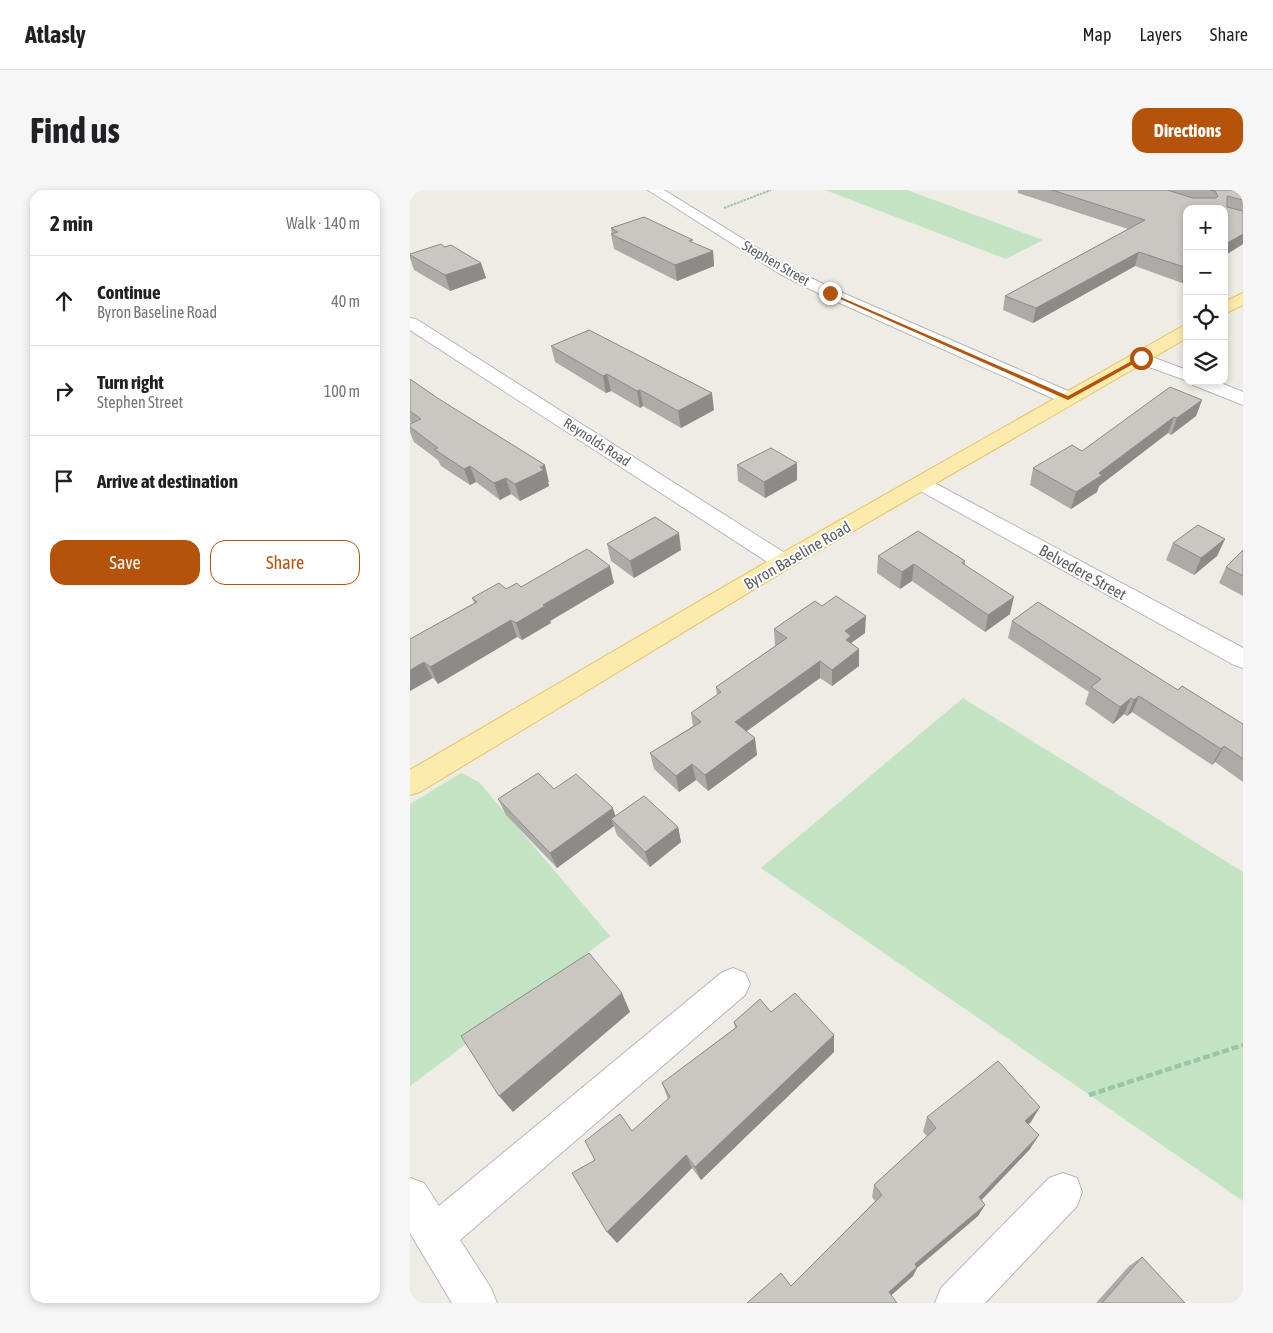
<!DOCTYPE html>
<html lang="en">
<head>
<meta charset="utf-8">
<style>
	body { margin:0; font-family:"Asap Condensed",sans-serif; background:#f6f6f6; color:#202124 }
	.controls { position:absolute; right:15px; top:15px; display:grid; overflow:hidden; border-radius:10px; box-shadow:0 2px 8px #0003 }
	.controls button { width:45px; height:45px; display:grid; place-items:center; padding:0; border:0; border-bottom:1px solid #e0e0e0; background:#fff; color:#202124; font:25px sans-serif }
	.stop { position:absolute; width:15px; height:15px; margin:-11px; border:4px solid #b45309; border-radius:50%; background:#fff }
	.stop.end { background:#b45309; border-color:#fff; box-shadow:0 1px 5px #0008 }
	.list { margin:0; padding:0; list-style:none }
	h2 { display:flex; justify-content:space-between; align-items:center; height:65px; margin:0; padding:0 20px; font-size:21px }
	h2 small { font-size:16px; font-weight:400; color:#757577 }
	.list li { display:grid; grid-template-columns:32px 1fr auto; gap:15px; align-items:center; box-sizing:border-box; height:90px; padding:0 20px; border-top:1px solid #e0e0e0 }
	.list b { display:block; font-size:19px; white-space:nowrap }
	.list p { margin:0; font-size:16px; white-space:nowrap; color:#757577 }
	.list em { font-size:16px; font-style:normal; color:#757577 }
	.actions { display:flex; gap:10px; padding:15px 20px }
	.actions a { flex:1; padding:11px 0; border:1px solid #b45309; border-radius:15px; text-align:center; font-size:18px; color:#b45309 }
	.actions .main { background:#b45309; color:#fff }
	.icon { flex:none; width:28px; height:28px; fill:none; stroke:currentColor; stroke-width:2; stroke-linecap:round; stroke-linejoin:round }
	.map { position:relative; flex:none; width:833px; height:1113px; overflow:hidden; border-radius:15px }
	header { display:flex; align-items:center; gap:30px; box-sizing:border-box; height:70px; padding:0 25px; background:#fff; border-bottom:1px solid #e0e0e0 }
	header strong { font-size:24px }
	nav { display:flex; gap:28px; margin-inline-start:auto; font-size:18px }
	.intro { display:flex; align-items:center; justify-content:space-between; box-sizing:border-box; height:120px; padding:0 30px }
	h1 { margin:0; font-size:35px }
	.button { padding:12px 22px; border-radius:15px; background:#b45309; color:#fff; font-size:18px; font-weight:700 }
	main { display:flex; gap:30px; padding:0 30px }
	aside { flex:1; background:#fff; border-radius:15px; box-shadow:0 2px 8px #0003 }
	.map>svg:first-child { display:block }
</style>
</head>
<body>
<header>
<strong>Atlasly</strong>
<nav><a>Map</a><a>Layers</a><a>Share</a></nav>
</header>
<div class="intro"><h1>Find us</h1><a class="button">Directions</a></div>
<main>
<aside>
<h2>2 min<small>Walk · 140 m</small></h2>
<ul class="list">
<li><svg class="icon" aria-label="ahead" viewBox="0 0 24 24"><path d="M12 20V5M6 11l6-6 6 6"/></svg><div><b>Continue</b><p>Byron Baseline Road</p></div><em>40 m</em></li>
<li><svg class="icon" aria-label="right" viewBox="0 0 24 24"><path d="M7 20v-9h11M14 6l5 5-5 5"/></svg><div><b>Turn right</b><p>Stephen Street</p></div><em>100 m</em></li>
<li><svg class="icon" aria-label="arrive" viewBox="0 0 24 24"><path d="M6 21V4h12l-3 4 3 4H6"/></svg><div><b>Arrive at destination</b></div></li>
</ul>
<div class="actions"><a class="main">Save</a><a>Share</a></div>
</aside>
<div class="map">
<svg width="833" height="1113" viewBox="0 0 833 1113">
	<rect width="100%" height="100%" fill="#eeece4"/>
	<path fill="#c3e4c2" d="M 415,0 L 497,0 L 633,50 L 596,69 Z
		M 553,508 L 833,682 L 833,1011 L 351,678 Z
		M 51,583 L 69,592 L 200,746 L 0,896 L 0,614 Z"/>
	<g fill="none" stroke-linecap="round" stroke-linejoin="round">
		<defs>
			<path id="minor" d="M 238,0 L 254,0 L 380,78 L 426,100 L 665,204 L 667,208 L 665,212 L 658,214 L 651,212 L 414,106 L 370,84 Z
				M 0,128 L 6,129 L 381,367 L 384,372 L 381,377 L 373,379 L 365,377 L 0,140 Z
				M 731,163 L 777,180 L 778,191 L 725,172 L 722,168 L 725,164 Z
				M 780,191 L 806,191 L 833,202 L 833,215 L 783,195 Z
				M 512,288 L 519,290 L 833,458 L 833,478 L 824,475 L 505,298 L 502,294 L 505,290 Z
				M 323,778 L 335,783 L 340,794 L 335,805 L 50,1050 L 81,1098 L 87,1113 L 42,1113 L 0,1043 L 0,988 L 14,993 L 29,1016 L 311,783 Z
				M 653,983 L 667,988 L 672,1002 L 667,1016 L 575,1113 L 525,1113 L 531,1098 L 639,988 Z"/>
			<path id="major" d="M 833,103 L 833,115 L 814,124 L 814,112 Z
				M 777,136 L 777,148 L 381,377 L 10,602 L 0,605 L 0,580 L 365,367 L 771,137 Z"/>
		</defs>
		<use href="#minor" stroke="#b5b7bb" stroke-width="2"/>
		<use href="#major" stroke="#eac162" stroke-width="2"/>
		<path stroke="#9cc5a7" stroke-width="2" stroke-dasharray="2.5 1" stroke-linecap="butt" d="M 314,18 L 361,0"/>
		<path stroke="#9cc5a7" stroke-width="4.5" stroke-dasharray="7 3" stroke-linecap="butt" d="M 679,905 L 833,855"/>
		<use href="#minor" fill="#fff" fill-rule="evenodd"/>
		<use href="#major" fill="#fbecad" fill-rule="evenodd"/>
	</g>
	<path fill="#aeaaa7" d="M 608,0 L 833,0 L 833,54 L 814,66 L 814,19 L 777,19 L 777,90 L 772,93 L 725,76 L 623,133 L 593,120 L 595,106 L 718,39 L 608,3 Z
		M 201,38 L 283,53 L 303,61 L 304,76 L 267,91 L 204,59 L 201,44 L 202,44 Z
		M 35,57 L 71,73 L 76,88 L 40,101 L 4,80 L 0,68 L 0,64 Z
		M 141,156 L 304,220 L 271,238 L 240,220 L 233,216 L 230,218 L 201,201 L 196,203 L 145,172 Z
		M 0,189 L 139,292 L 138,292 L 139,296 L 110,311 L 101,304 L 90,310 L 66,292 L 60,295 L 31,276 L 28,270 L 4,252 L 0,242 L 0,234 L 1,233 L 0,232 Z
		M 792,210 L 786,226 L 761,245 L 758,243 L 689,296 L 687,302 L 661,319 L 620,295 L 623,278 L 672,261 Z
		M 327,275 L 387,290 L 355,308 L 328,291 Z
		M 815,349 L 807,366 L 784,385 L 756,370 L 763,353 Z
		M 197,354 L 271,360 L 224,388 L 201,371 Z
		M 833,360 L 833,406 L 809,393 L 816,377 Z
		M 468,366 L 555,371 L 555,375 L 600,424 L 575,442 L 502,391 L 490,399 L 467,383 Z
		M 204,393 L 140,431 L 141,433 L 112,450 L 107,447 L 28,494 L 23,488 L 0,449 L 64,413 L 62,408 L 96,399 L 111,397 Z
		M 602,431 L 768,500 L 833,534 L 833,592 L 805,572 L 802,575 L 722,522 L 717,526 L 714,524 L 703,534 L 675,514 L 679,502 L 598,448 Z
		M 364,439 L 455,443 L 441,453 L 449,459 L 449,476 L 422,496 L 410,488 L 337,541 L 347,565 L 298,601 L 286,590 L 269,602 L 244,579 L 240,563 L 283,536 L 281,523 L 307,505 L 306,497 L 365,456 Z
		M 144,599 L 205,627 L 268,637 L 271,652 L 240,677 L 207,645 L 204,636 L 147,678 L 96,625 L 88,609 Z
		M 361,822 L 424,845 L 424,862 L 291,990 L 282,978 L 207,1053 L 185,970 L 222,941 L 258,909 L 252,893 L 325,838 L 324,832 Z
		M 517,927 L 621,932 L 618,934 L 620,959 L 571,1010 L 575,1015 L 568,1026 L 507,1078 L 503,1086 L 481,1105 L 381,1096 L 465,1011 L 462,1007 L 464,995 L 517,946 L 513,942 Z
		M 732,1067 L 775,1113 L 686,1113 L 719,1076 Z"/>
	<path fill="#8d8b88" d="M 833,44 L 833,54 L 814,66 L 814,55 Z
		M 303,61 L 304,76 L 267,91 L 265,75 Z
		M 729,62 L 725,76 L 623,133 L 626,118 Z
		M 71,73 L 76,88 L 40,101 L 35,85 Z
		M 777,78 L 777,90 L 772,93 L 776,79 Z
		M 197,184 L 201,201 L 196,203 L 193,186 Z
		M 230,200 L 233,216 L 230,218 L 227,201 Z
		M 302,203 L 304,220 L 271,238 L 268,221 Z
		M 792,210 L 786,226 L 761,245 L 767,228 Z
		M 764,227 L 758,243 L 689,296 L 687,302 L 661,319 L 666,302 L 689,283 Z
		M 387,273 L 387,290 L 355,308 L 354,292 Z
		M 135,275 L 139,292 L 138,292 L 139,296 L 110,311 L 105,294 Z
		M 60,276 L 66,292 L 60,295 L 54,279 Z
		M 96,288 L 101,304 L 90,310 L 84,293 Z
		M 269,343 L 271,360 L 224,388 L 220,371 Z
		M 815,349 L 807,366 L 784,385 L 791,368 Z
		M 504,374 L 502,391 L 490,399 L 492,382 Z
		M 200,376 L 204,393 L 140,431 L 141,433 L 112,450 L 106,433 L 133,415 Z
		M 604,407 L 600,424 L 575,442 L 578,425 Z
		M 456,426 L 455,443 L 441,453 L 435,466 L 435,441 Z
		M 101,430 L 107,447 L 28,494 L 20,477 Z
		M 449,459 L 449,476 L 422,496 L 422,480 Z
		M 410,471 L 410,488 L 327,548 L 325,532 Z
		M 14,472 L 23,488 L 0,501 L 0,480 Z
		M 729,506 L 722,522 L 717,526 L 724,510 Z
		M 721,508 L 714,524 L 703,534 L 710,517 Z
		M 345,548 L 347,565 L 298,601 L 295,585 Z
		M 814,556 L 805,572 L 802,575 L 811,559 Z
		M 282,574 L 286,590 L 269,602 L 266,586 Z
		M 203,618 L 208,634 L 201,629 L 204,636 L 147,678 L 140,663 Z
		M 268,637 L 271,652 L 240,677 L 235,662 Z
		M 212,803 L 220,822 L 103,922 L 89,906 Z
		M 424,845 L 424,862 L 291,990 L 285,977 Z
		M 630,917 L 621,932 L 606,946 L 615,931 Z
		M 629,945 L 620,959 L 563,1019 L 569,1007 Z
		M 276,965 L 282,978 L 207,1053 L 197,1042 Z
		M 575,1015 L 568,1026 L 507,1078 L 503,1086 L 476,1110 L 479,1102 L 505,1074 Z"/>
	<path fill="#cac6c2" stroke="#8d8b88" d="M 642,0 L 757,0 L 783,8 L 806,8 L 808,6 L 805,1 L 801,0 L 833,0 L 833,10 L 817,6 L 817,17 L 833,21 L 833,44 L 814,55 L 814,19 L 777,19 L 777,78 L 729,62 L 626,118 L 595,106 L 735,30 Z
		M 234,27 L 283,50 L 279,51 L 303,61 L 265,75 L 201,44 L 208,42 L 201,38 Z
		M 31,54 L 35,57 L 41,55 L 71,73 L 35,85 L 0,65 L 0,64 Z
		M 179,140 L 302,203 L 268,221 L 238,204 L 230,200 L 227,201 L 197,184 L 193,186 L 141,156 Z
		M 0,189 L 29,209 L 135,275 L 130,277 L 134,280 L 105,294 L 96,288 L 84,293 L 60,276 L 54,279 L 24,259 L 28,258 L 0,237 L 0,234 L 11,229 L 0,221 Z
		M 760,197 L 792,210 L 767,228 L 764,227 L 689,283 L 692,285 L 666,302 L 623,278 L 662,255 L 672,261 Z
		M 361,258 L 387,273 L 354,292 L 327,275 Z
		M 245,327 L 269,343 L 220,371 L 197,354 Z
		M 788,335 L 815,349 L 791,368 L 763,353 Z
		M 508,341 L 555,371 L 552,373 L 604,407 L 578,425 L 504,374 L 492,382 L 468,366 Z
		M 177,359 L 200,376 L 133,415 L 135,416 L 106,433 L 101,430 L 20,477 L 14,472 L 0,480 L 0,449 L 67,412 L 62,408 L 89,393 L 96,399 L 107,393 L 111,397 Z
		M 833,360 L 833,386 L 816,377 Z
		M 426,406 L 456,426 L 435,441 L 441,446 L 436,450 L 449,459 L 422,480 L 410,471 L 325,532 L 345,548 L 295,585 L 282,574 L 266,586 L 240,563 L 291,532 L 281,523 L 311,502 L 306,497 L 377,448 L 364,439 L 405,411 L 412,416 Z
		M 628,412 L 768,500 L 772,496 L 833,534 L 833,569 L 814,556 L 811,559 L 729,506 L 724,510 L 721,508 L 710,517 L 681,497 L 691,489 L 602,431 Z
		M 128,583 L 144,599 L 166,584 L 203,618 L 140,663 L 88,609 Z
		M 234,606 L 268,637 L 235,662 L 201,629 Z
		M 179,763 L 212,803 L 89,906 L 51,846 Z
		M 385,803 L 424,845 L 285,977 L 276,965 L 197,1042 L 162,983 L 185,970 L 175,951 L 210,924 L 222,941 L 260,907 L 252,893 L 327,837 L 324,832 L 350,809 L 361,822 Z
		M 588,871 L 630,917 L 615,931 L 629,945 L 569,1007 L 575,1015 L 505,1074 L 507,1077 L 479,1102 L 487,1113 L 337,1113 L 371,1083 L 381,1096 L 472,1005 L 464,995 L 526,938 L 517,927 Z
		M 732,1067 L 775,1113 L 692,1113 Z"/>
	<path fill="#b45309" d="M 419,102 L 658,206 L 729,167 L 734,168 L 658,210 L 419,104 Z"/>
	<g text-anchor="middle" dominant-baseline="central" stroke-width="4" stroke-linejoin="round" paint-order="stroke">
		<g font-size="14" fill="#5c6064" stroke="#fff">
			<text transform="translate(366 73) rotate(30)">Stephen Street</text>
			<text transform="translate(187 252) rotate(33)">Reynolds Road</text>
		</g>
		<g font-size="16" fill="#5c6064" stroke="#fff">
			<text transform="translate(387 365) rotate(-30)">Byron Baseline Road</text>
			<text transform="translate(673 382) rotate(29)">Belvedere Street</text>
		</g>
	</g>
</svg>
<div class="controls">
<button>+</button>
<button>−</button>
<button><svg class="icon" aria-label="locate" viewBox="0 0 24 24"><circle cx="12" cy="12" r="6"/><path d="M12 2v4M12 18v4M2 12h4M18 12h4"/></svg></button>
<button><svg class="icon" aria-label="layers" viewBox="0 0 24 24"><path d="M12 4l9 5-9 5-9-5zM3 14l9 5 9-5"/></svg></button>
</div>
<div class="stop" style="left:731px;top:168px"></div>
<div class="stop end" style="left:420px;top:103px"></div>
</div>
</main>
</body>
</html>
